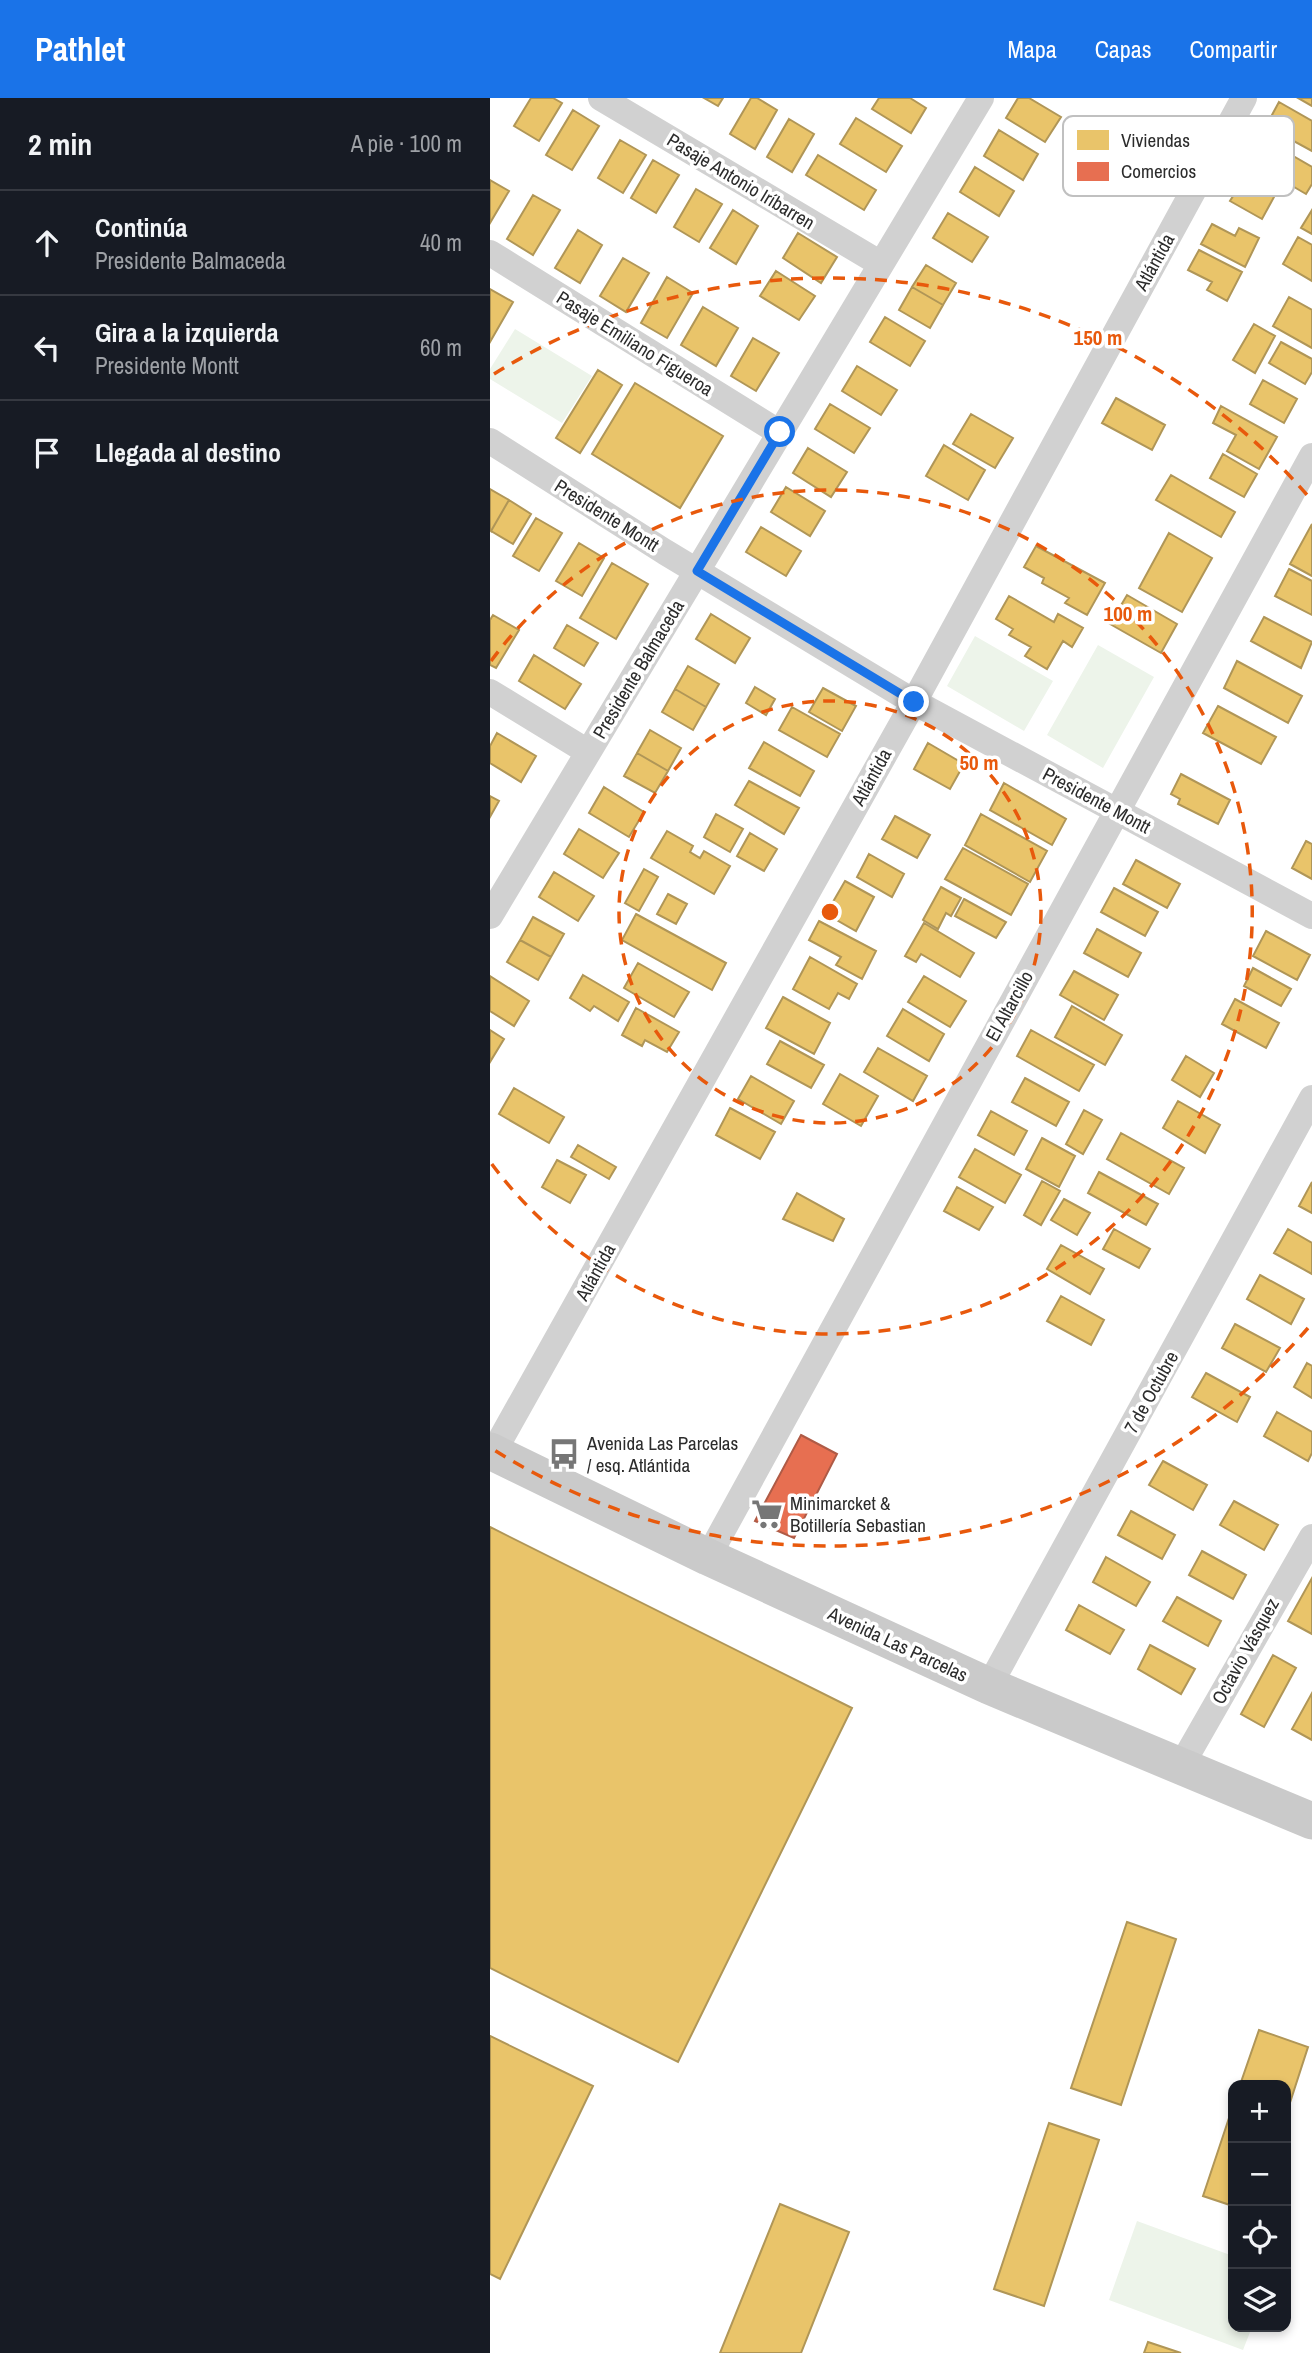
<!DOCTYPE html>
<html lang="es">
<head>
<meta charset="utf-8">
<style>
	body { margin:0; font-family:"Archivo Narrow",sans-serif; background:#242831; color:#f1f3f6 }
	.controls { position:absolute; right:21px; bottom:21px; display:grid; overflow:hidden; border-radius:14px; box-shadow:0 4px 10px #0003 }
	.controls button { width:63px; height:63px; display:grid; place-items:center; padding:0; border:0; border-bottom:2px solid #363941; background:#171b24; color:#f1f3f6; font:35px sans-serif }
	.stop { position:absolute; width:21px; height:21px; margin:-16px; border:5px solid #1a73e8; border-radius:50%; background:#fff }
	.stop.end { background:#1a73e8; border-color:#fff; box-shadow:0 2px 7px #0008 }
	.list { margin:0; padding:0; list-style:none }
	h2 { display:flex; justify-content:space-between; align-items:center; height:91px; margin:0; padding:0 28px; font-size:30px }
	h2 small { font-size:23px; font-weight:400; color:#9ea1a6 }
	.list li { display:grid; grid-template-columns:46px 1fr auto; gap:21px; align-items:center; box-sizing:border-box; height:105px; padding:0 28px; border-top:2px solid #363941 }
	.list b { display:block; font-size:26px; white-space:nowrap }
	.list p { margin:0; font-size:23px; white-space:nowrap; color:#9ea1a6 }
	.list em { font-size:23px; font-style:normal; color:#9ea1a6 }
	.icon { flex:none; width:38px; height:38px; fill:none; stroke:currentColor; stroke-width:2; stroke-linecap:round; stroke-linejoin:round }
	.map { position:relative; flex:none; width:822px; height:2255px; overflow:hidden }
	header { display:flex; align-items:center; gap:42px; box-sizing:border-box; height:98px; padding:0 35px; background:#1a73e8; color:#fff }
	header strong { font-size:33px }
	nav { display:flex; gap:38px; margin-inline-start:auto; font-size:24px }
	main { display:flex }
	aside { flex:1; background:#171b24 }
	.map>svg:first-child { display:block }
</style>
</head>
<body>
<header>
<strong>Pathlet</strong>
<nav><a>Mapa</a><a>Capas</a><a>Compartir</a></nav>
</header>
<main>
<aside>
<h2>2 min<small>A pie · 100 m</small></h2>
<ul class="list">
<li><svg class="icon" aria-label="ahead" viewBox="0 0 24 24"><path d="M12 20V5M6 11l6-6 6 6"/></svg><div><b>Continúa</b><p>Presidente Balmaceda</p></div><em>40 m</em></li>
<li><svg class="icon" aria-label="left" viewBox="0 0 24 24"><path d="M17 20v-9H6M10 6l-5 5 5 5"/></svg><div><b>Gira a la izquierda</b><p>Presidente Montt</p></div><em>60 m</em></li>
<li><svg class="icon" aria-label="arrive" viewBox="0 0 24 24"><path d="M6 21V4h12l-3 4 3 4H6"/></svg><div><b>Llegada al destino</b></div></li>
</ul>
</aside>
<div class="map">
<svg width="822" height="2255" viewBox="0 0 822 2255">
	<rect width="100%" height="100%" fill="#fff"/>
	<path fill="#edf4ea" d="M 25,231 L 102,278 L 72,325 L 0,281 L 0,271 Z
		M 485,538 L 563,583 L 534,633 L 457,588 Z
		M 608,547 L 664,579 L 613,670 L 557,637 Z
		M 647,2123 L 743,2158 L 743,2229 L 762,2229 L 753,2252 L 619,2202 Z"/>
	<path fill="#e9c46a" stroke="#b09657" stroke-width="2" d="M 41,0 L 63,0 L 72,5 L 49,43 L 24,28 Z
		M 214,0 L 233,0 L 228,8 Z
		M 261,0 L 267,0 L 287,12 L 265,51 L 240,36 Z
		M 389,0 L 420,0 L 436,10 L 421,35 L 382,11 Z
		M 528,0 L 539,0 L 571,19 L 555,44 L 516,20 Z
		M 808,0 L 822,0 L 822,8 Z
		M 789,4 L 822,23 L 822,53 L 776,28 Z
		M 83,12 L 109,28 L 82,72 L 56,57 Z
		M 366,20 L 412,48 L 396,74 L 350,46 Z
		M 299,21 L 324,36 L 302,74 L 277,59 Z
		M 509,32 L 548,56 L 533,82 L 494,58 Z
		M 130,42 L 156,57 L 133,95 L 108,80 Z
		M 786,48 L 822,69 L 822,86 L 816,96 L 763,65 L 770,54 L 779,60 Z
		M 328,57 L 386,92 L 374,112 L 316,77 Z
		M 163,62 L 189,77 L 166,115 L 141,100 Z
		M 485,69 L 524,93 L 509,118 L 470,94 Z
		M 0,82 L 19,93 L 0,125 Z
		M 753,82 L 784,99 L 772,121 L 740,103 Z
		M 206,91 L 232,106 L 209,144 L 184,129 Z
		M 43,97 L 70,112 L 43,157 L 17,141 Z
		M 243,112 L 268,128 L 246,166 L 220,150 Z
		M 822,112 L 822,136 L 811,130 Z
		M 458,115 L 498,139 L 482,164 L 443,140 Z
		M 722,126 L 745,138 L 749,130 L 769,140 L 755,169 L 711,146 Z
		M 88,132 L 112,147 L 90,185 L 65,170 Z
		M 308,135 L 347,159 L 331,185 L 293,160 Z
		M 808,139 L 822,147 L 822,183 L 793,166 Z
		M 709,152 L 752,174 L 737,203 L 717,192 L 722,184 L 698,172 Z
		M 133,160 L 159,175 L 136,214 L 110,198 Z
		M 436,167 L 466,185 L 453,207 L 422,189 Z
		M 286,173 L 325,198 L 309,222 L 270,198 Z
		M 177,179 L 203,195 L 177,240 L 151,225 Z
		M 422,189 L 453,207 L 440,230 L 409,212 Z
		M 0,191 L 23,204 L 0,244 Z
		M 799,199 L 822,212 L 822,250 L 783,228 Z
		M 213,209 L 248,230 L 226,268 L 191,247 Z
		M 395,219 L 435,243 L 420,268 L 380,244 Z
		M 764,226 L 785,238 L 765,275 L 743,262 Z
		M 263,240 L 289,255 L 266,293 L 241,278 Z
		M 791,244 L 822,261 L 822,274 L 815,286 L 779,265 Z
		M 367,268 L 407,292 L 391,317 L 352,293 Z
		M 108,272 L 132,287 L 90,355 L 66,340 Z
		M 773,282 L 807,301 L 794,325 L 760,306 Z
		M 145,285 L 233,338 L 190,410 L 102,356 Z
		M 626,300 L 675,327 L 662,352 L 612,325 Z
		M 340,306 L 380,330 L 364,355 L 325,331 Z
		M 731,308 L 787,339 L 769,371 L 737,353 L 746,337 L 723,325 Z
		M 481,316 L 523,340 L 505,370 L 463,346 Z
		M 454,347 L 495,372 L 478,402 L 436,378 Z
		M 318,350 L 357,374 L 341,399 L 303,375 Z
		M 733,356 L 767,376 L 754,399 L 720,380 Z
		M 681,377 L 745,414 L 731,439 L 666,402 Z
		M 296,389 L 335,413 L 320,438 L 281,414 Z
		M 0,391 L 19,402 L 1,433 L 0,432 Z
		M 19,402 L 41,416 L 23,446 L 1,433 Z
		M 46,420 L 72,435 L 49,473 L 23,458 Z
		M 822,426 L 822,478 L 800,466 Z
		M 271,429 L 311,453 L 296,478 L 256,454 Z
		M 679,435 L 722,460 L 692,514 L 649,490 Z
		M 89,445 L 114,460 L 92,498 L 66,483 Z
		M 546,448 L 615,485 L 597,517 L 575,505 L 579,500 L 552,485 L 554,480 L 534,469 Z
		M 122,465 L 158,486 L 126,541 L 90,520 Z
		M 799,471 L 822,483 L 822,517 L 785,498 Z
		M 637,497 L 687,526 L 671,555 L 620,526 Z
		M 519,498 L 564,524 L 568,516 L 593,530 L 582,549 L 573,543 L 557,571 L 535,558 L 541,549 L 519,537 L 523,531 L 506,521 Z
		M 221,516 L 260,540 L 245,565 L 206,541 Z
		M 3,517 L 29,532 L 6,570 L 0,567 L 0,522 Z
		M 774,519 L 822,544 L 811,570 L 761,543 Z
		M 77,527 L 108,545 L 94,568 L 64,550 Z
		M 44,557 L 91,586 L 75,611 L 29,583 Z
		M 747,563 L 812,598 L 798,625 L 734,590 Z
		M 198,568 L 229,586 L 216,609 L 185,591 Z
		M 265,589 L 285,601 L 276,617 L 256,605 Z
		M 333,590 L 366,608 L 352,633 L 319,614 Z
		M 185,591 L 216,609 L 203,632 L 172,614 Z
		M 728,608 L 786,639 L 771,666 L 713,635 Z
		M 302,609 L 350,636 L 337,659 L 289,632 Z
		M 160,632 L 191,650 L 178,673 L 147,655 Z
		M 7,635 L 46,658 L 31,684 L 0,665 L 0,648 Z
		M 274,644 L 324,673 L 310,698 L 259,670 Z
		M 438,645 L 474,666 L 460,691 L 424,671 Z
		M 147,655 L 178,673 L 165,695 L 134,678 Z
		M 691,676 L 740,702 L 728,726 L 688,706 L 690,701 L 681,696 Z
		M 259,683 L 309,710 L 294,736 L 245,707 Z
		M 514,685 L 576,721 L 562,747 L 500,712 Z
		M 114,689 L 154,714 L 139,739 L 99,715 Z
		M 0,698 L 9,703 L 0,719 Z
		M 226,716 L 253,731 L 240,754 L 214,739 Z
		M 491,716 L 557,753 L 540,784 L 475,747 Z
		M 405,718 L 440,737 L 427,760 L 392,741 Z
		M 89,731 L 129,755 L 113,780 L 74,756 Z
		M 177,733 L 203,748 L 200,754 L 210,760 L 214,753 L 240,768 L 224,796 L 161,760 Z
		M 260,735 L 287,751 L 274,773 L 247,758 Z
		M 816,743 L 822,746 L 822,781 L 802,770 Z
		M 473,750 L 538,786 L 521,817 L 455,781 Z
		M 379,756 L 414,776 L 402,799 L 367,779 Z
		M 646,762 L 690,786 L 677,810 L 633,786 Z
		M 154,771 L 168,779 L 149,813 L 135,805 Z
		M 64,774 L 104,798 L 88,823 L 49,799 Z
		M 355,783 L 384,799 L 366,833 L 336,816 Z
		M 451,789 L 471,800 L 461,818 L 456,815 L 448,831 L 433,822 Z
		M 624,790 L 668,814 L 655,838 L 611,814 Z
		M 178,796 L 197,806 L 186,826 L 167,816 Z
		M 474,801 L 516,824 L 506,840 L 465,818 Z
		M 146,816 L 236,865 L 222,892 L 132,842 Z
		M 43,819 L 74,836 L 61,859 L 30,842 Z
		M 329,823 L 386,853 L 372,881 L 346,867 L 351,859 L 319,842 Z
		M 434,825 L 484,855 L 470,879 L 431,856 L 426,864 L 415,858 Z
		M 607,831 L 651,855 L 638,879 L 594,855 Z
		M 776,833 L 820,857 L 807,882 L 763,858 Z
		M 30,842 L 61,859 L 48,882 L 17,864 Z
		M 320,859 L 367,886 L 359,901 L 348,895 L 339,911 L 303,891 Z
		M 148,865 L 199,894 L 184,919 L 134,890 Z
		M 763,870 L 801,891 L 791,908 L 754,888 Z
		M 584,873 L 628,897 L 614,922 L 570,897 Z
		M 93,877 L 139,904 L 128,923 L 104,908 L 100,913 L 80,900 Z
		M 0,878 L 39,903 L 24,928 L 0,913 Z
		M 434,878 L 476,903 L 460,929 L 418,904 Z
		M 293,899 L 340,925 L 324,956 L 276,930 Z
		M 745,901 L 789,925 L 776,950 L 732,926 Z
		M 582,908 L 632,937 L 615,967 L 565,939 Z
		M 146,910 L 189,934 L 177,954 L 155,942 L 152,948 L 132,937 Z
		M 413,911 L 454,936 L 439,963 L 397,938 Z
		M 0,932 L 14,941 L 0,964 Z
		M 541,932 L 604,967 L 589,993 L 527,958 Z
		M 290,943 L 334,967 L 321,990 L 277,966 Z
		M 388,950 L 437,978 L 423,1003 L 374,974 Z
		M 696,958 L 724,975 L 710,999 L 682,982 Z
		M 350,976 L 388,998 L 371,1028 L 333,1006 Z
		M 261,978 L 304,1003 L 291,1026 L 248,1001 Z
		M 535,980 L 579,1004 L 566,1028 L 522,1004 Z
		M 24,990 L 74,1019 L 59,1045 L 9,1016 Z
		M 688,1003 L 730,1027 L 715,1055 L 673,1030 Z
		M 240,1010 L 285,1034 L 270,1061 L 226,1037 Z
		M 594,1012 L 612,1022 L 593,1056 L 576,1046 Z
		M 501,1013 L 537,1033 L 524,1057 L 488,1037 Z
		M 631,1035 L 694,1070 L 679,1096 L 617,1061 Z
		M 552,1040 L 585,1058 L 569,1089 L 536,1071 Z
		M 88,1047 L 126,1069 L 119,1081 L 81,1059 Z
		M 485,1051 L 531,1077 L 515,1105 L 469,1079 Z
		M 67,1062 L 96,1077 L 80,1105 L 52,1089 Z
		M 609,1074 L 668,1106 L 656,1127 L 598,1095 Z
		M 552,1083 L 570,1093 L 551,1127 L 534,1117 Z
		M 822,1084 L 822,1115 L 809,1108 Z
		M 467,1089 L 503,1109 L 489,1132 L 454,1113 Z
		M 307,1095 L 354,1121 L 343,1143 L 293,1121 Z
		M 574,1101 L 600,1115 L 587,1137 L 561,1122 Z
		M 624,1131 L 660,1151 L 649,1170 L 613,1151 Z
		M 798,1131 L 822,1145 L 822,1176 L 784,1155 Z
		M 571,1147 L 614,1171 L 600,1196 L 557,1171 Z
		M 770,1177 L 814,1201 L 801,1226 L 757,1201 Z
		M 571,1198 L 614,1222 L 601,1247 L 557,1223 Z
		M 745,1226 L 790,1250 L 776,1274 L 732,1250 Z
		M 817,1265 L 822,1268 L 822,1300 L 804,1289 Z
		M 716,1275 L 760,1299 L 747,1324 L 702,1299 Z
		M 787,1314 L 822,1334 L 822,1355 L 818,1363 L 774,1338 Z
		M 673,1363 L 717,1387 L 703,1412 L 659,1387 Z
		M 744,1403 L 788,1427 L 774,1452 L 730,1427 Z
		M 641,1413 L 685,1437 L 672,1461 L 628,1437 Z
		M 0,1429 L 362,1610 L 188,1964 L 0,1870 Z
		M 712,1453 L 756,1477 L 743,1501 L 699,1477 Z
		M 616,1459 L 660,1484 L 646,1508 L 603,1484 Z
		M 822,1480 L 822,1536 L 798,1523 Z
		M 687,1499 L 731,1523 L 718,1548 L 673,1523 Z
		M 589,1507 L 634,1532 L 620,1556 L 576,1532 Z
		M 660,1547 L 705,1571 L 691,1596 L 648,1571 Z
		M 783,1557 L 806,1570 L 774,1629 L 751,1616 Z
		M 822,1595 L 822,1642 L 802,1631 Z
		M 637,1824 L 686,1841 L 631,2007 L 581,1990 Z
		M 769,1932 L 818,1949 L 796,2017 L 796,1987 L 750,1987 Z
		M 0,1938 L 103,1988 L 10,2181 L 0,2176 Z
		M 743,2008 L 743,2108 L 713,2098 Z
		M 559,2025 L 609,2042 L 554,2208 L 504,2191 Z
		M 290,2106 L 359,2134 L 311,2255 L 230,2255 Z
		M 658,2244 L 691,2255 L 654,2255 Z"/>
	<path fill="#e76f51" stroke="#af5b46" stroke-width="2" d="M 311,1337 L 347,1356 L 304,1440 L 265,1423 Z"/>
	<g fill="none" stroke-linecap="round" stroke-linejoin="round">
		<path stroke="#d1d1d1" stroke-width="26" d="M 111,0 L 391,166
			M 0,155 L 290,335
			M 0,343 L 175,454 L 424,604 L 822,818
			M 0,594 L 98,654
			M 0,818 L 491,0
			M 3,1355 L 424,604 L 754,0
			M 218,1459 L 822,358
			M 499,1588 L 822,1000
			M 691,1668 L 822,1439"/>
		<path stroke="#cacaca" stroke-width="37" d="M 0,1353 L 218,1459 L 499,1588 L 822,1723"/>
	</g>
	<g fill="none" stroke-linecap="round" stroke-linejoin="round">
		<path stroke="#1a73e8" stroke-width="9" d="M 290,334 L 207,473 L 424,604"/>
	</g>
	<g fill="none" stroke="#e8590c" stroke-width="3.5" stroke-dasharray="12 9">
		<circle cx="340" cy="814" r="211"/>
		<path d="M1 563A422 422 0 1 1 1 1065"/>
		<path d="M818 1230A634 634 0 0 1 4 1352M4 276A634 634 0 0 1 818 398"/>
	</g>
	<defs>
		<symbol id="bus-bare" viewBox="-9 -9 18 18"><path d="M-5-6H5V4H4V6H2V4H-2V6H-4V4H-5ZM-3.5-4V0h7V-4ZM-3.5 1.2v1.5H-2V1.2ZM2 1.2v1.5H3.5V1.2Z" fill="#767676" stroke="#fff" stroke-width="2.5" paint-order="stroke"/></symbol>
		<symbol id="supermarket-bare" viewBox="-9 -9 18 18"><path d="M-6-5.5h2.5l.6 2H6L4.5 2H-2.5L-4.4-4H-6ZM-1.5 3.2a1.3 1.3 0 1 0 .1 0ZM3 3.2a1.3 1.3 0 1 0 .1 0Z" fill="#767676" stroke="#fff" stroke-width="2.5" paint-order="stroke"/></symbol>
	</defs>
	<g fill-rule="evenodd">
		<use href="#bus-bare" x="52" y="1334" width="44" height="44"/>
		<use href="#supermarket-bare" x="255" y="1394" width="44" height="44"/>
	</g>
	<g text-anchor="middle" dominant-baseline="central" stroke-width="7" stroke-linejoin="round" paint-order="stroke">
		<g font-size="19" fill="#2c2c2c" stroke="#fff">
			<text transform="translate(251 83) rotate(31)">Pasaje Antonio Iríbarren</text>
			<text transform="translate(664 164) rotate(-61)">Atlántida</text>
			<text transform="translate(145 245) rotate(32)">Pasaje Emiliano Figueroa</text>
			<text transform="translate(117 417) rotate(32)">Presidente Montt</text>
			<text transform="translate(148 571) rotate(-59)">Presidente Balmaceda</text>
			<text transform="translate(381 679) rotate(-61)">Atlántida</text>
			<text transform="translate(607 702) rotate(28)">Presidente Montt</text>
			<text transform="translate(519 908) rotate(-61)">El Altarcillo</text>
			<text transform="translate(105 1174) rotate(-61)">Atlántida</text>
			<text transform="translate(661 1294) rotate(-61)">7 de Octubre</text>
			<text transform="translate(408 1546) rotate(25)">Avenida Las Parcelas</text>
			<text transform="translate(755 1553) rotate(-61)">Octavio Vásquez</text>
		</g>
		<g font-size="19" fill="#2c2c2c" stroke="#fff" text-anchor="start">
			<text x="97" y="1345">Avenida Las Parcelas<tspan x="97" dy="22">/ esq. Atlántida</tspan></text>
			<text x="300" y="1405">Minimarcket &amp;<tspan x="300" dy="22">Botillería Sebastian</tspan></text>
		</g>
	</g>
	<rect x="573" y="18" width="231" height="80" rx="10" fill="#fff" stroke="#c0c0c0" stroke-width="2"/>
	<rect x="587" y="32" width="32" height="20" fill="#e9c46a"/>
	<rect x="587" y="64" width="32" height="19" fill="#e76f51"/>
	<g font-size="19" fill="#2c2c2c">
		<text x="631" y="49">Viviendas</text>
		<text x="631" y="80">Comercios</text>
	</g>
	<circle cx="340" cy="814" r="10" fill="#e8590c" stroke="#fff" stroke-width="3.5"/>
	<g font-size="21" text-anchor="middle" font-weight="bold" fill="#e8590c" stroke="#fff" stroke-width="7" stroke-linejoin="round" paint-order="stroke">
		<text x="608" y="247">150 m</text>
		<text x="638" y="523">100 m</text>
		<text x="489" y="672">50 m</text>
	</g>
</svg>
<div class="controls">
<button>+</button>
<button>−</button>
<button><svg class="icon" aria-label="locate" viewBox="0 0 24 24"><circle cx="12" cy="12" r="6"/><path d="M12 2v4M12 18v4M2 12h4M18 12h4"/></svg></button>
<button><svg class="icon" aria-label="layers" viewBox="0 0 24 24"><path d="M12 4l9 5-9 5-9-5zM3 14l9 5 9-5"/></svg></button>
</div>
<div class="stop" style="left:290px;top:334px"></div>
<div class="stop end" style="left:424px;top:604px"></div>
</div>
</main>
</body>
</html>
